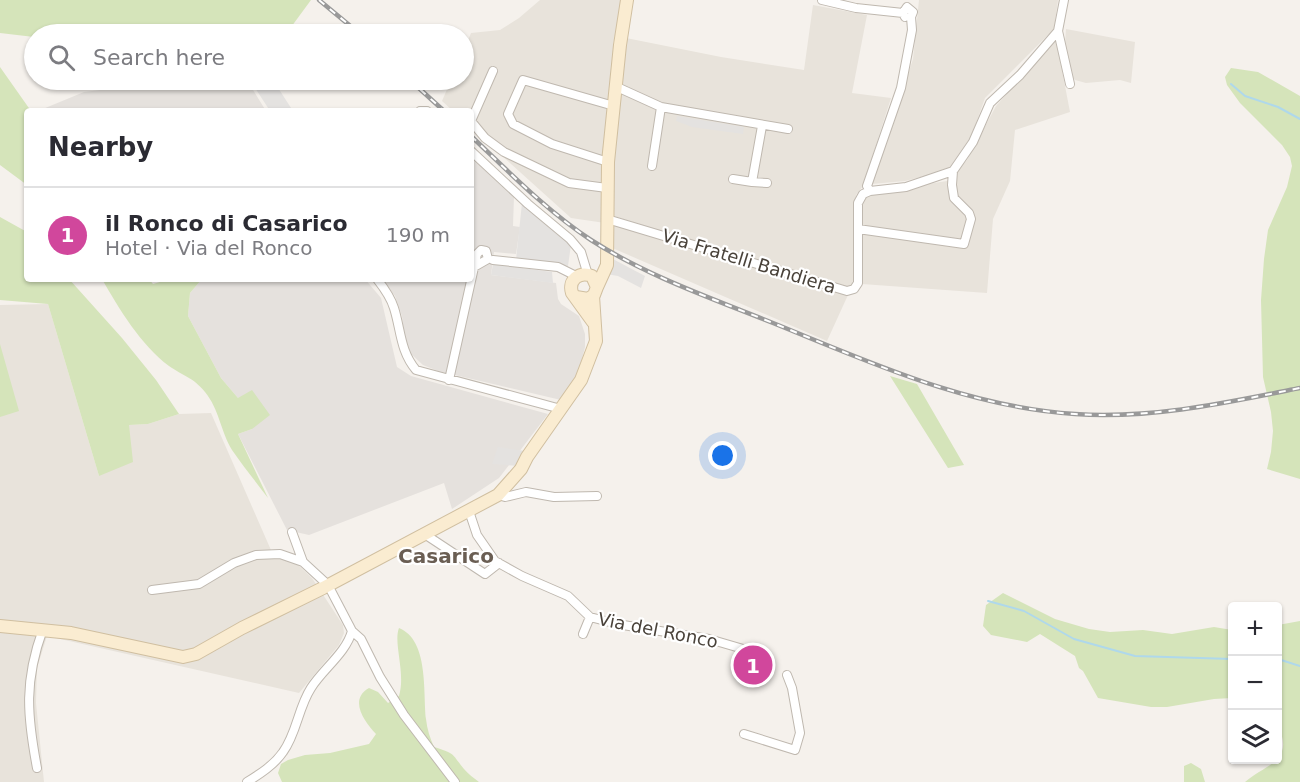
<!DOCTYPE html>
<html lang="en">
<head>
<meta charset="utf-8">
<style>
	body { margin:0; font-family:"DejaVu Sans",sans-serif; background:#f2f2f3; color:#2b2b33 }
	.controls { position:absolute; right:18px; bottom:18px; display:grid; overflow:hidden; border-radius:6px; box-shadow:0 2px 4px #0004 }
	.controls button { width:54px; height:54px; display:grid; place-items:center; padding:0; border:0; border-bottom:2px solid #e1e1e2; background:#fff; color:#2b2b33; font:30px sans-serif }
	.you { position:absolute; left:723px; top:456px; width:21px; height:21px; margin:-15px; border:4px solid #fff; border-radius:50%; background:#1a73e8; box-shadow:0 0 0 9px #1a73e833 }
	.badge { display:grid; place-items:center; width:39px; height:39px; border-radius:50%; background:#2563eb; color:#fff; font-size:20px; font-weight:700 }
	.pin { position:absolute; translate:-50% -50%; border:3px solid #fff; box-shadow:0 2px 6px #0006 }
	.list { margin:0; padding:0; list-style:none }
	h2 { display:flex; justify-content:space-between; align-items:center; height:78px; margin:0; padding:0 24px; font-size:26px }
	h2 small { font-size:20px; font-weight:400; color:#7c7c81 }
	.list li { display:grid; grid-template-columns:39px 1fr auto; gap:18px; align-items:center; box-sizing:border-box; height:96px; padding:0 24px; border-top:2px solid #e1e1e2 }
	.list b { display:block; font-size:22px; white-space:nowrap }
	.list p { margin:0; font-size:20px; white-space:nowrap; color:#7c7c81 }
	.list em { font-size:20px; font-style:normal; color:#7c7c81 }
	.icon { flex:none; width:33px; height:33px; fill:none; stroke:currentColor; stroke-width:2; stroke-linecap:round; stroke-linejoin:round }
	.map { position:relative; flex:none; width:1300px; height:782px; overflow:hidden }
	.search { position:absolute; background:#fff; box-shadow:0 2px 4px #0004; left:24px; top:24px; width:450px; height:66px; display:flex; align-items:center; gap:15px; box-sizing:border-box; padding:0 21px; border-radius:33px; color:#7c7c81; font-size:22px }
	.panel { position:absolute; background:#fff; box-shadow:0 2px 4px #0004; left:24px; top:108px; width:450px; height:174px; border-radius:6px }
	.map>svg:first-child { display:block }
</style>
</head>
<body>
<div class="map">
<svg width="1300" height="782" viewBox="0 0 1300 782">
	<rect width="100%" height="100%" fill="#f5f1ec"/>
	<path fill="#e8e3db" d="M 540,0 L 623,0 L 613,44 L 613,89 L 605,223 L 571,218 L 471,128 L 471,111 L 453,111 L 442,101 L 451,80 L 464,80 L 464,50 L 471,33 L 500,30 L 519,18 Z
		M 919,0 L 1058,0 L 1054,29 L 985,98 L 972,135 L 948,170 L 905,181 L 872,184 L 913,59 Z
		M 813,5 L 867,15 L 852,93 L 891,98 L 863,186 L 856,195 L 853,226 L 855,282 L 850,287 L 839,286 L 766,265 L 611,215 L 612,173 L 626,38 L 721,57 L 804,70 Z
		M 1066,29 L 1135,42 L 1131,83 L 1120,80 L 1086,83 L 1075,80 L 1071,76 L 1065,43 Z
		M 1056,39 L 1070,112 L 1015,130 L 1010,181 L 993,219 L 987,293 L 862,284 L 863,194 L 947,181 L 967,160 L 996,106 Z
		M 611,223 L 848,295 L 827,341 L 610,247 Z
		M 48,304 L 99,476 L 128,425 L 148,424 L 179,414 L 211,413 L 274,557 L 297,564 L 312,578 L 343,625 L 344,633 L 339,645 L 299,693 L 47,636 L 37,668 L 36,703 L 44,782 L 0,782 L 0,305 Z"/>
	<path fill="#e5e1dd" d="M 181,80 L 247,80 L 266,111 L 38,111 L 84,92 Z
		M 471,158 L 514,196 L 513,226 L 520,227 L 516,254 L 494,252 L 491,275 L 556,283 L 558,299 L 561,304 L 579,316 L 585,334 L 585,347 L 579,371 L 561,400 L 438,371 L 423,365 L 409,352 L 404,335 L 402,316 L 395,296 L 382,279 L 471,279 Z
		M 202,279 L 365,279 L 381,298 L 397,367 L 411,376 L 548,414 L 499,478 L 452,509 L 444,483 L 309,535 L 287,530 L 238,434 L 252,429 L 238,398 L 221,378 L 188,316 L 190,293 Z"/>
	<path fill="#d5e4ba" d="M 0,0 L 311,0 L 286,34 L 164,34 L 162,29 L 79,25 L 55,34 L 34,34 L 34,37 L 0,33 Z
		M 0,67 L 31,111 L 27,111 L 27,185 L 0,165 Z
		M 1231,68 L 1258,72 L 1300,96 L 1300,479 L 1267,469 L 1271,452 L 1273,431 L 1271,412 L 1263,377 L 1261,300 L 1264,259 L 1268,230 L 1287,187 L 1292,166 L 1290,157 L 1282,145 L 1240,103 L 1227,85 L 1225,77 Z
		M 0,217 L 27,232 L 27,279 L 69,279 L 122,338 L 156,380 L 179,414 L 148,424 L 129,425 L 133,462 L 99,476 L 48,304 L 0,300 Z
		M 102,279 L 149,279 L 153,284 L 170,279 L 202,279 L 190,293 L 188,316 L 221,378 L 238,398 L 252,390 L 270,415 L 252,429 L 238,434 L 268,498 C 256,482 243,466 232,450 C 221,432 219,409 205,392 C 193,377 183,376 169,366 C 141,345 119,309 102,279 Z
		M 0,344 L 19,411 L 0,417 Z
		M 890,376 L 917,384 L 964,465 L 948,468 Z
		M 1003,593 L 1055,619 L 1089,629 L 1110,632 L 1143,630 L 1172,634 L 1214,627 L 1232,630 L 1232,698 L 1214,699 L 1167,707 L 1151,707 L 1098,698 L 1083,671 L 1079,668 L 1075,656 L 1040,634 L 1027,642 L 991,635 L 983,626 L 986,605 Z
		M 1300,621 L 1300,782 L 1245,782 C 1266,764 1295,761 1278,726 L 1278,625 Z
		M 399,628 C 429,640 423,692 426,719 C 427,729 430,738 434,747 C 456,754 451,753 464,769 C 468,774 474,778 479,782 L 282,782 L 278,773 L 281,764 L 288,760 L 305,755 L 330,753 L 369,744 L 376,734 C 365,722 348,700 369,688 L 378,692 L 388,703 L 399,696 C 406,673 393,643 399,628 Z
		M 1191,763 L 1201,769 L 1205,782 L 1184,782 L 1184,766 Z"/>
	<path fill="#e4e2e0" d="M 250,80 L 273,80 L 293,111 L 270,111 Z
		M 677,116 L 744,127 L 743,134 L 692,127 L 676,121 Z
		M 522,203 L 555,229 L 571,245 L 568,266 L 516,260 Z
		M 611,258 L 645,276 L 641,288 L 618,276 L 606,274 Z
		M 493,264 L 552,272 L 553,283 L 491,275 Z
		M 498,447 L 525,451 L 519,466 L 492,464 Z"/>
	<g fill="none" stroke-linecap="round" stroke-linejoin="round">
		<path stroke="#afd8eb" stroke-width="2" d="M 1231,84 L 1245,96 L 1278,107 L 1300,119
			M 988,601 L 1024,611 L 1074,639 L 1135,656 L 1232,659
			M 1278,659 L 1300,666"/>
		<defs>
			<path id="street" d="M 822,0 L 856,8 L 903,13 L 905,17
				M 1064,0 L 1058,31 L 1070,84
				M 493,71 L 471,121 L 485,138 L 504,152 L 569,183 L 607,188
				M 617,87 L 661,107 L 788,129
				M 420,111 L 427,111
				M 471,151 L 528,204 L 570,239 L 581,252 L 588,275
				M 608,162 L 552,144 L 513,124 L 508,114 L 523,80 L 614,106
				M 652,166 L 661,107
				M 733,179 L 752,182 L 762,126
				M 752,182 L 767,183
				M 870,191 L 906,187 L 953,171
				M 607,219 L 847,291 L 854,289 L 858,283 L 858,203 L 863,194 L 870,191 L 867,186 L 901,88 L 912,30 L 911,17 L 913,12 L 907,7 L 903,13
				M 858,229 L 964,244 L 971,219 L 969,213 L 954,198 L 952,185 L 953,171 L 973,142 L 990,103 L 1020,75 L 1058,31
				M 493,260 L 558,267 L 576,276
				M 377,279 C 384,288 391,298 394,308 C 401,330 400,351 416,370 L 561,409
				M 449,380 L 477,254 L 481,250 L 486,251 L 488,259 L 474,267
				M 498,495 L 505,497 L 526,492 L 554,497 L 597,496
				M 469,511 L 477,535 L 495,561 L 522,576 L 568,596 L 590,617 L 617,624 L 709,639 L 750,651
				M 292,532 L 303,562
				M 426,535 L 485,574 L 499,563
				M 152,590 L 199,584 L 234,563 L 256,555 L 280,554 L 303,562 L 328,585 L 350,627 L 352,631 C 346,653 323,669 311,688 C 298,708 297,733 283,752 C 274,765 260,774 247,782
				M 352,631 L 361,639 L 380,677 L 404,715 L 455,782
				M 583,634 L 590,617
				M 744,734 L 795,750 L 800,733 L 792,688 L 787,675
				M 37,768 C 27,715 24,681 43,629"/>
			<path id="secondary" d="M 597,287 L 607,265 L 608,162 L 620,45 L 627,0
				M 576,297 L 588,299 L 594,295 L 597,287 L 592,276 C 579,271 568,280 572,293 L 593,322
				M 0,626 L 71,633 L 183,657 L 196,654 L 242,628 L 323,588 L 498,495 L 521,469 L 527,457 L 581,380 L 596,341 L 593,296"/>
		</defs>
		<use href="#street" stroke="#bfb8af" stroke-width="10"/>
		<use href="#secondary" stroke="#d0bfa0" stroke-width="14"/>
		<use href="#street" stroke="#fff" stroke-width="8"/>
		<use href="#secondary" stroke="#faecd1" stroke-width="12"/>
		<defs>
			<path id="rail" d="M 319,0 L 360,34
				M 410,80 L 444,111
				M 471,136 C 509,172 547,211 591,240 C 647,276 711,298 773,323 C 872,363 967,407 1075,414 C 1152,419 1225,403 1300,388"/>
		</defs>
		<use href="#rail" stroke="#999" stroke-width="4.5"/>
		<use href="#rail" stroke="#fff" stroke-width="2" stroke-dasharray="7" stroke-linecap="butt"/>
	</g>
	<g text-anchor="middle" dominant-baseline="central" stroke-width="4.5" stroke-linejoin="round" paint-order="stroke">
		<g font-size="18" fill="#49423a" stroke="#fff">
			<text transform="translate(749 261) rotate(17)">Via Fratelli Bandiera</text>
			<text transform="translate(658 630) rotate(11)">Via del Ronco</text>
		</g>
		<g font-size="20" font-weight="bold" fill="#6a5e53" stroke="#fff">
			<text x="446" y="556">Casarico</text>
		</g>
	</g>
</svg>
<div class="controls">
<button>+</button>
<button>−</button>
<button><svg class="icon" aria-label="layers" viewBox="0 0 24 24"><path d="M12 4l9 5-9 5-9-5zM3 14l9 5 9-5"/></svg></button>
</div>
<div class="you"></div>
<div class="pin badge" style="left:753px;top:665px;background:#d1479c">1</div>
<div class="search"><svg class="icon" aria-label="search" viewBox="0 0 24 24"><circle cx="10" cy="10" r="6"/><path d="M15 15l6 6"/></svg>Search here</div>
<section class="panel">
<h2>Nearby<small></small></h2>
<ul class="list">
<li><span class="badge" style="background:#d1479c">1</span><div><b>il Ronco di Casarico</b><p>Hotel · Via del Ronco</p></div><em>190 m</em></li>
</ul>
</section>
</div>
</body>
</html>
